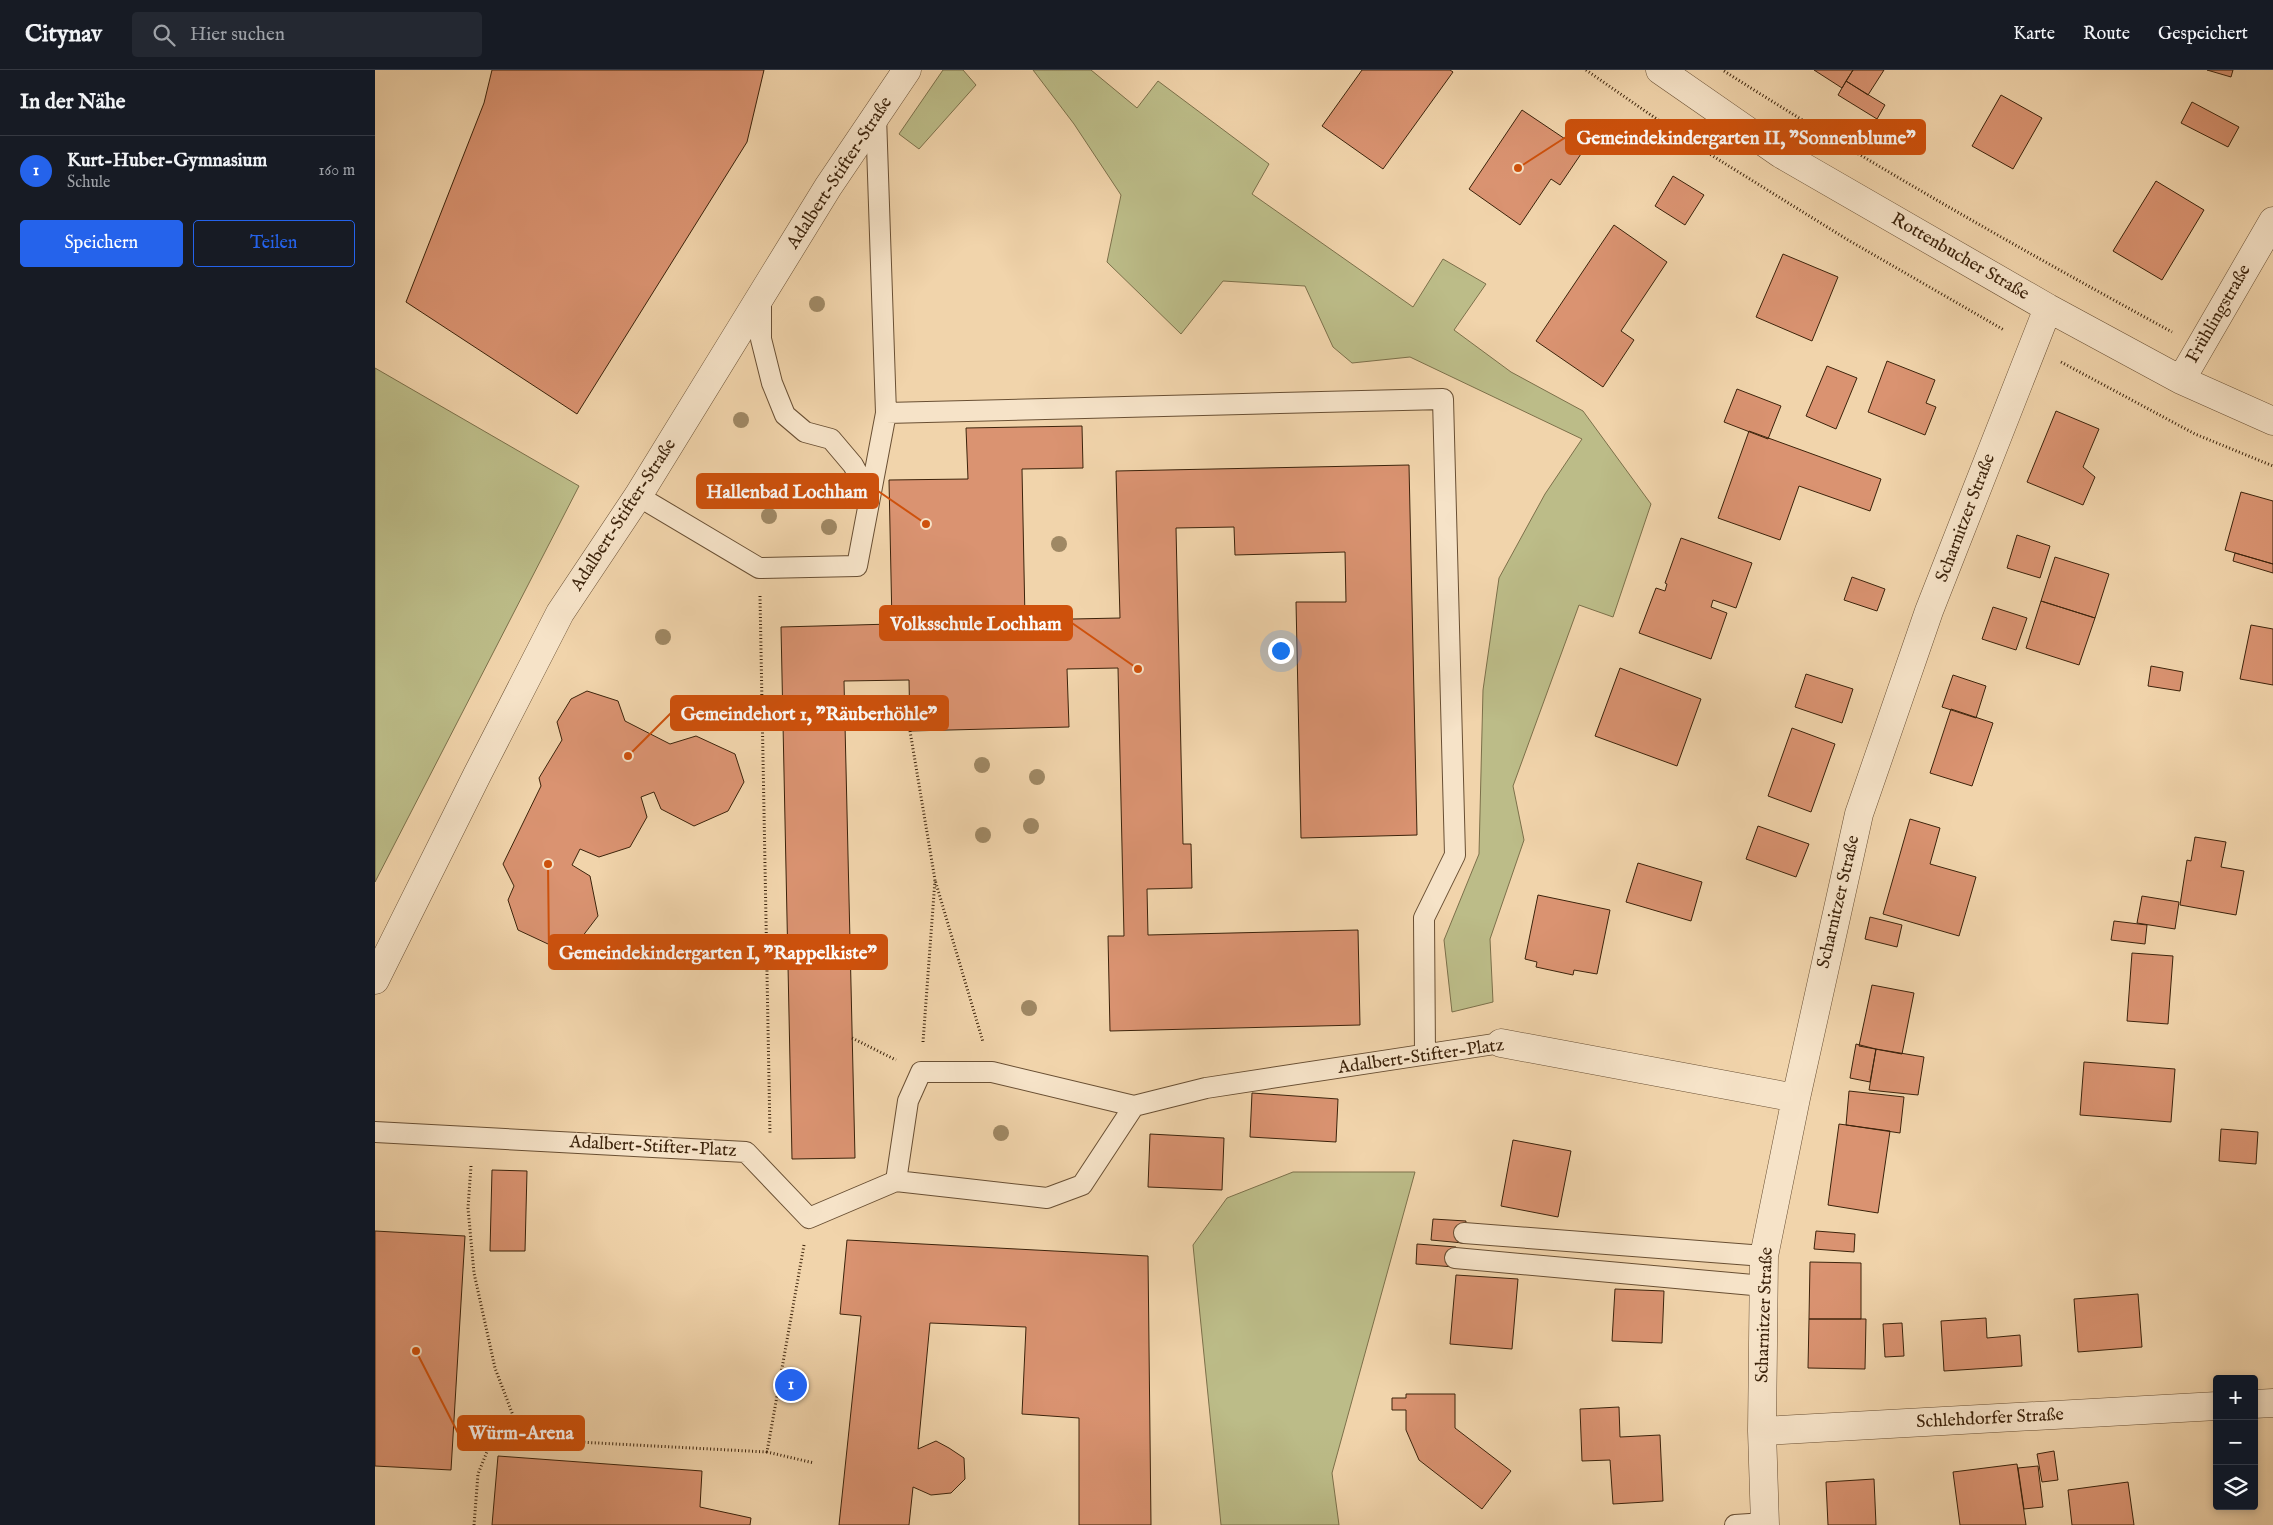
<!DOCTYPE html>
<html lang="de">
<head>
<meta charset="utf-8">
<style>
	body { margin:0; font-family:"IM FELL English",serif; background:#242831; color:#f1f3f6 }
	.controls { position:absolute; right:15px; bottom:15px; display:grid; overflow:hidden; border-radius:5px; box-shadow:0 2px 8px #0003 }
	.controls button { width:45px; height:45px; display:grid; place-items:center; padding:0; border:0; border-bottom:1px solid #363941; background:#171b24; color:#f1f3f6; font:25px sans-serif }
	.you { position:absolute; left:905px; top:580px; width:18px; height:18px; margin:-12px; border:4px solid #fff; border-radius:50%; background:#1a73e8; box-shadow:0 0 0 8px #1a73e833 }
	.badge { display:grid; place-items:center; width:32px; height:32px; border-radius:50%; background:#2563eb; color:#fff; font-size:16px; font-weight:700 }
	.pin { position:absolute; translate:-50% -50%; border:2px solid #fff; box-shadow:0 1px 5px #0006 }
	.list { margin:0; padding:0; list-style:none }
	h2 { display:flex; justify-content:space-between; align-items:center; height:65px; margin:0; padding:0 20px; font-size:21px }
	h2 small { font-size:16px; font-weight:400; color:#9ea1a6 }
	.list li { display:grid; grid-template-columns:32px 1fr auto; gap:15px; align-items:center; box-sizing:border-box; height:70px; padding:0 20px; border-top:1px solid #363941 }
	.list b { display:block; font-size:19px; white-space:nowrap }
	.list p { margin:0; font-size:16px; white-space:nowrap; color:#9ea1a6 }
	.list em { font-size:16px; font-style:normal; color:#9ea1a6 }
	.actions { display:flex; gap:10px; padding:15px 20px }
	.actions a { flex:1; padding:11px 0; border:1px solid #2563eb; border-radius:5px; text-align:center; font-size:18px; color:#2563eb }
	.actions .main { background:#2563eb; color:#fff }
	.icon { flex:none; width:28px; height:28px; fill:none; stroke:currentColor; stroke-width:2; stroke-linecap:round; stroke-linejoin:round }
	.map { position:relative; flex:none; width:1898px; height:1455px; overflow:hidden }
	header { display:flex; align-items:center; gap:30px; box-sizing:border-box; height:70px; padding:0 25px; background:#171b24; border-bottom:1px solid #363941 }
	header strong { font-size:24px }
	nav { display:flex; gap:28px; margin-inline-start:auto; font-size:18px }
	.search { width:350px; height:45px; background:#242831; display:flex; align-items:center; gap:12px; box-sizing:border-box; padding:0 18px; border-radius:5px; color:#9ea1a6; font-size:19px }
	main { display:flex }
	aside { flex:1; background:#171b24 }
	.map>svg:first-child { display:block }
</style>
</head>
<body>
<header>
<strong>Citynav</strong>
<div class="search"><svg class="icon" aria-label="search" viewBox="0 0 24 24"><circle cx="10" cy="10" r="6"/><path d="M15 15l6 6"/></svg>Hier suchen</div>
<nav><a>Karte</a><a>Route</a><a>Gespeichert</a></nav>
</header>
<main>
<aside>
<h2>In der Nähe<small></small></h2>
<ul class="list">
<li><span class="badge">1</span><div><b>Kurt-Huber-Gymnasium</b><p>Schule</p></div><em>160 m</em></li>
</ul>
<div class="actions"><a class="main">Speichern</a><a>Teilen</a></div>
</aside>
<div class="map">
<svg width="1898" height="1455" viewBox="0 0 1898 1455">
	<rect width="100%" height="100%" fill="#f1d4ab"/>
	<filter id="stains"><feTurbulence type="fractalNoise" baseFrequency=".004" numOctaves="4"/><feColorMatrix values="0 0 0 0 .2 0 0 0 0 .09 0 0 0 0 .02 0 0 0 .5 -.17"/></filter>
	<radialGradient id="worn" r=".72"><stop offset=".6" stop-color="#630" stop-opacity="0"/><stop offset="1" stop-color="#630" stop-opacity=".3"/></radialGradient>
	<path fill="#bcbc88" stroke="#7c704a" d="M 568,0 L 588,0 L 601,15 L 544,79 L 524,64 Z
		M 658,0 L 716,0 L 762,38 L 783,11 L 894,94 L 877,124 L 1038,237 L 1068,189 L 1111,214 L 1079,260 L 1136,302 L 1208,341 L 1276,434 L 1238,547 L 1204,535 L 1138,716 L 1149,770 L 1115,869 L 1118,932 L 1077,942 L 1069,870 L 1104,784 L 1108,620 L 1124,508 L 1170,424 L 1207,369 L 1035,287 L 977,293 L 958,277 L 930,216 L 848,211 L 806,264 L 732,192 L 746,125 L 699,54 Z
		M 0,298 L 204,416 L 0,812 Z
		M 918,1102 L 1040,1102 L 957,1403 L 964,1455 L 846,1455 L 818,1175 L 852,1128 Z"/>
	<path fill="#da9371" stroke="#3c230b" d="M 117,0 L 389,0 L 372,72 L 202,344 L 31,232 L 109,33 Z
		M 987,0 L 1075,0 L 1078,2 L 1008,99 L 947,56 Z
		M 1439,0 L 1478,0 L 1467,18 Z
		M 1478,0 L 1509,0 L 1493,25 L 1471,11 Z
		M 1832,0 L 1858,0 L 1856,7 Z
		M 1471,11 L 1510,35 L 1502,49 L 1463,25 Z
		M 1626,25 L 1667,48 L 1638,99 L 1597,76 Z
		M 1817,32 L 1864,57 L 1853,77 L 1806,53 Z
		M 1147,40 L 1208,81 L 1185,115 L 1176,109 L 1145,155 L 1094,119 Z
		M 1298,106 L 1329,125 L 1310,155 L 1280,136 Z
		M 1781,111 L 1829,140 L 1787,210 L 1738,181 Z
		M 1239,155 L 1292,192 L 1246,261 L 1259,270 L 1228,317 L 1161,271 Z
		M 1408,184 L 1463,207 L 1437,271 L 1381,247 Z
		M 1512,291 L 1560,310 L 1551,333 L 1561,337 L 1550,365 L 1493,342 Z
		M 1452,296 L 1482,308 L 1461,359 L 1431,346 Z
		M 1362,319 L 1406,336 L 1393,369 L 1349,352 Z
		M 1681,341 L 1724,359 L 1708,397 L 1720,407 L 1708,435 L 1652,412 Z
		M 707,356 L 708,398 L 647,399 L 650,550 L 745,548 L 741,401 L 1034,395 L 1042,765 L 926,768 L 921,532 L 971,532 L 970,482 L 860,485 L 859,457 L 801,458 L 808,774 L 816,774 L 817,818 L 772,819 L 773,865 L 983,860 L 985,955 L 735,961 L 733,866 L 749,866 L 743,598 L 692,599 L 694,657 L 535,661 L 534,610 L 469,611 L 480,1088 L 417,1089 L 406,557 L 517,554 L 514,410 L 593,409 L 591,358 Z
		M 1374,361 L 1506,409 L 1495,441 L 1424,416 L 1405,470 L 1343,448 Z
		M 1866,422 L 1898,431 L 1898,494 L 1850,480 Z
		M 1642,465 L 1675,476 L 1665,508 L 1632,498 Z
		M 1306,468 L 1377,493 L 1361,538 L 1338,530 L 1336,537 L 1352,543 L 1336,589 L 1264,563 L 1281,518 L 1290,521 L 1292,514 L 1290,513 Z
		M 1860,483 L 1898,494 L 1898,503 L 1858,491 Z
		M 1680,487 L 1734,504 L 1720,548 L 1666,531 Z
		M 1477,507 L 1510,519 L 1502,541 L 1469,530 Z
		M 1666,531 L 1720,548 L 1704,595 L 1651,578 Z
		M 1618,537 L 1652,548 L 1641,580 L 1607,569 Z
		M 1876,555 L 1898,559 L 1898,615 L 1865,609 Z
		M 1776,596 L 1808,602 L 1805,621 L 1773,616 Z
		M 1245,598 L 1326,629 L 1302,696 L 1220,666 Z
		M 1431,604 L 1478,619 L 1467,653 L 1420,637 Z
		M 1578,605 L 1611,616 L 1601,648 L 1567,637 Z
		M 212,621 L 243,631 L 250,651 L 295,674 L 321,666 L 360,684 L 369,712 L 353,741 L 319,756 L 286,739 L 279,722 L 266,727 L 272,747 L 255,777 L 224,787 L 205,779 L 197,795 L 215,806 L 223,846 L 207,867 L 173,874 L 143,860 L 133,830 L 139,816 L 128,794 L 166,716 L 164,708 L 187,670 L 182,652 L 196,629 Z
		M 1576,639 L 1618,653 L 1597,716 L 1555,703 Z
		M 1417,658 L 1460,674 L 1436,742 L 1393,726 Z
		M 1535,749 L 1565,758 L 1555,794 L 1601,807 L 1584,866 L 1508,844 Z
		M 1383,756 L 1434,774 L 1421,807 L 1371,789 Z
		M 1820,767 L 1851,772 L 1846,797 L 1869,801 L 1861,845 L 1805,835 L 1812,790 L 1816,791 Z
		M 1263,793 L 1327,812 L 1316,851 L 1251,832 Z
		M 1163,825 L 1235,840 L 1222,904 L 1199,900 L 1198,905 L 1161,897 L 1162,892 L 1150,889 Z
		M 1767,826 L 1804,832 L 1800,859 L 1762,853 Z
		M 1495,847 L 1527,855 L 1522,877 L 1490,869 Z
		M 1739,851 L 1772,855 L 1770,874 L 1736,870 Z
		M 1757,883 L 1798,886 L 1793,954 L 1752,951 Z
		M 1497,915 L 1539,923 L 1527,984 L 1484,976 Z
		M 1481,974 L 1501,979 L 1495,1012 L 1475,1008 Z
		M 1501,979 L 1549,987 L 1543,1025 L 1494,1020 Z
		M 1709,992 L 1800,999 L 1796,1052 L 1705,1045 Z
		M 1474,1021 L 1529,1027 L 1525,1063 L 1471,1055 Z
		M 877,1023 L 963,1029 L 961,1072 L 875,1067 Z
		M 1464,1054 L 1515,1061 L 1503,1143 L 1453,1135 Z
		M 1846,1059 L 1883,1062 L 1881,1094 L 1844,1091 Z
		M 775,1064 L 849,1068 L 847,1120 L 773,1117 Z
		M 1138,1070 L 1196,1081 L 1183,1147 L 1126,1136 Z
		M 117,1100 L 152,1101 L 150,1181 L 115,1181 Z
		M 1058,1149 L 1091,1151 L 1088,1173 L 1056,1170 Z
		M 0,1161 L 90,1166 L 76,1400 L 0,1396 Z
		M 1441,1161 L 1480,1164 L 1479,1182 L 1439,1179 Z
		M 472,1170 L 773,1186 L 776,1455 L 704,1455 L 704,1348 L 647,1344 L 651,1257 L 555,1253 L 543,1379 L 561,1371 L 574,1378 L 589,1388 L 590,1409 L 576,1423 L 556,1425 L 538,1417 L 534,1455 L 464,1455 L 486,1246 L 465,1244 Z
		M 1042,1174 L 1081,1177 L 1079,1197 L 1041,1194 Z
		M 1435,1192 L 1486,1193 L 1486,1249 L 1434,1249 Z
		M 1081,1205 L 1143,1209 L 1137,1279 L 1075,1274 Z
		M 1240,1219 L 1289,1221 L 1287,1273 L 1237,1271 Z
		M 1763,1224 L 1767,1277 L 1703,1282 L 1699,1229 Z
		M 1611,1248 L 1612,1268 L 1645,1265 L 1647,1296 L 1569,1301 L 1566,1251 Z
		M 1434,1249 L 1491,1249 L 1490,1299 L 1433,1298 Z
		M 1527,1253 L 1529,1286 L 1510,1287 L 1508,1254 Z
		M 1031,1324 L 1080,1324 L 1080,1358 L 1136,1401 L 1107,1439 L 1044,1390 L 1031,1360 L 1031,1340 L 1017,1340 L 1017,1328 L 1031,1328 Z
		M 1244,1337 L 1245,1367 L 1285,1365 L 1288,1431 L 1238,1434 L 1235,1390 L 1207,1391 L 1205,1339 Z
		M 1679,1381 L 1683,1410 L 1667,1412 L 1662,1384 Z
		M 123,1386 L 327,1401 L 325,1437 L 376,1448 L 375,1455 L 117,1455 Z
		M 1642,1394 L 1651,1455 L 1585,1455 L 1578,1402 Z
		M 1663,1396 L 1668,1437 L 1649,1439 L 1643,1398 Z
		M 1499,1409 L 1501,1455 L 1453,1455 L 1451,1412 Z
		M 1753,1412 L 1759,1455 L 1697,1455 L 1693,1420 Z"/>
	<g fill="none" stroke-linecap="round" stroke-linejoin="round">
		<defs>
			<path id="lane" d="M 501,46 L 511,343 L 1068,329 L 1080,785 L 1049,848 L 1050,984
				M 386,226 L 386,269 L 397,313 L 410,345 L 430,362 L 456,369 L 478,395 L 495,426
				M 263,426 L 384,498 L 482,496 L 511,343
				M 0,1062 L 371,1082 L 434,1148 L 521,1111 L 672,1128 L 707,1115 L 759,1036 L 831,1018 L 1126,973
				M 521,1111 L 533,1031 L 546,1002 L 617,1002 L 759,1036
				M 1089,1163 L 1389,1186
				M 1080,1188 L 1389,1216
				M 1360,1455 L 1390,1453"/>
			<path id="street" d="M 1285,0 L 1406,84 L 1673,238 L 1806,310 L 1898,351
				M 1806,310 L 1898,151
				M 0,910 L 102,705 L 185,543 L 263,426 L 453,117 L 532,0
				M 1126,973 L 1421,1028
				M 1879,1334 L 1898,1333
				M 1387,1361 L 1842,1336
				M 1390,1455 L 1387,1361 L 1389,1186 L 1421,1028 L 1484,744 L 1554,541 L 1673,238"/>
		</defs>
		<use href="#lane" stroke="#694f33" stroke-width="22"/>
		<use href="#street" stroke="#694f33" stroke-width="29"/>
		<path stroke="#3c230b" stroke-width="3" stroke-dasharray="1 2.5" stroke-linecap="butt" d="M 1211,0 L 1312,70 L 1473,170 L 1629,260
			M 1349,1 C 1495,94 1645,179 1797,262
			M 1686,292 L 1820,364 L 1898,396
			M 385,526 L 395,1065
			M 535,661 L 560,810
			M 477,968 L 521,990
			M 548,972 L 560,810 L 608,972
			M 96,1096 L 93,1138 L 99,1203 L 120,1298 L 147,1369 L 392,1382
			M 429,1175 L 392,1382 L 439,1393
			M 99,1455 L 103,1404 L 118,1367 L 147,1369"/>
		<use href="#lane" stroke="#f6e3c8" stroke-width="20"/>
		<use href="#street" stroke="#f6e3c8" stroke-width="28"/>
	</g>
	<g fill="#9f8864">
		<circle cx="442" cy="234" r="8"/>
		<circle cx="366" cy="350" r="8"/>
		<circle cx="394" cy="446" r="8"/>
		<circle cx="454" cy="457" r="8"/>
		<circle cx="684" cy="474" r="8"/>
		<circle cx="288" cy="567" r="8"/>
		<circle cx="607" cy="695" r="8"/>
		<circle cx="662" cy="707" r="8"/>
		<circle cx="656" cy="756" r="8"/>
		<circle cx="608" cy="765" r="8"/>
		<circle cx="654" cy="938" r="8"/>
		<circle cx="626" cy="1063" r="8"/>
	</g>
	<g text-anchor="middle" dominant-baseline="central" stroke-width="4" stroke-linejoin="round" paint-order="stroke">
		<g font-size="18" fill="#3c230b" stroke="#f6e3c8">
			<text transform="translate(465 103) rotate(-57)">Adalbert-Stifter-Straße</text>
			<text transform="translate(1585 187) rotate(30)">Rottenbucher Straße</text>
			<text transform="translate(1844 244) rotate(-60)">Frühlingstraße</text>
			<text transform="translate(249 445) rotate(-57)">Adalbert-Stifter-Straße</text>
			<text transform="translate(1591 448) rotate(-69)">Scharnitzer Straße</text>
			<text transform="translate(1464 832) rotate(-77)">Scharnitzer Straße</text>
			<text transform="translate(1046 987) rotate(-8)">Adalbert-Stifter-Platz</text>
			<text transform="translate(278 1077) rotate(3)">Adalbert-Stifter-Platz</text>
			<text transform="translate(1390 1245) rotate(-88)">Scharnitzer Straße</text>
			<text transform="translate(1615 1349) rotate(-3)">Schlehdorfer Straße</text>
		</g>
	</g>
	<path fill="none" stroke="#ce510c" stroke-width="2" d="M1143 98L1191 67M551 454L503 421M763 599L697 553M253 686L296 643M173 794L174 882M41 1281L83 1363"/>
	<g fill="#ce510c" stroke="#f6e3c8" stroke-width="2">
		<circle cx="1143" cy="98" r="5"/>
		<circle cx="551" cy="454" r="5"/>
		<circle cx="763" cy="599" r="5"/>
		<circle cx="253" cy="686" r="5"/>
		<circle cx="173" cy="794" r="5"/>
		<circle cx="41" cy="1281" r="5"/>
	</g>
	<g fill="#ce510c" stroke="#ce510c" stroke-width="2">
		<rect x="1191" y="50" width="359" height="34" rx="5"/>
		<rect x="322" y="404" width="181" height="34" rx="5"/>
		<rect x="505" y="536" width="192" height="34" rx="5"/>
		<rect x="296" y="626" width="277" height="34" rx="5"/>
		<rect x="174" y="865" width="338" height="34" rx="5"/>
		<rect x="83" y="1346" width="126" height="34" rx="5"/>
	</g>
	<g font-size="19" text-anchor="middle" font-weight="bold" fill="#fff">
		<text x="1371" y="74">Gemeindekindergarten II, "Sonnenblume"</text>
		<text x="412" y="428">Hallenbad Lochham</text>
		<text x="601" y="560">Volksschule Lochham</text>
		<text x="434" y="650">Gemeindehort 1, "Räuberhöhle"</text>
		<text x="343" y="889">Gemeindekindergarten I, "Rappelkiste"</text>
		<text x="146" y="1369">Würm-Arena</text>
	</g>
	<rect width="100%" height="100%" filter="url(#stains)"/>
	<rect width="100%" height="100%" fill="url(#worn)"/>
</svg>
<div class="controls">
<button>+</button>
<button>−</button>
<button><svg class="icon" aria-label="layers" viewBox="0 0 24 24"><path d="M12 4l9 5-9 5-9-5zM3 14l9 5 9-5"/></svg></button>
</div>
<div class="you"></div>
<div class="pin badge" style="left:416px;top:1315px">1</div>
</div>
</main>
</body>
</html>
